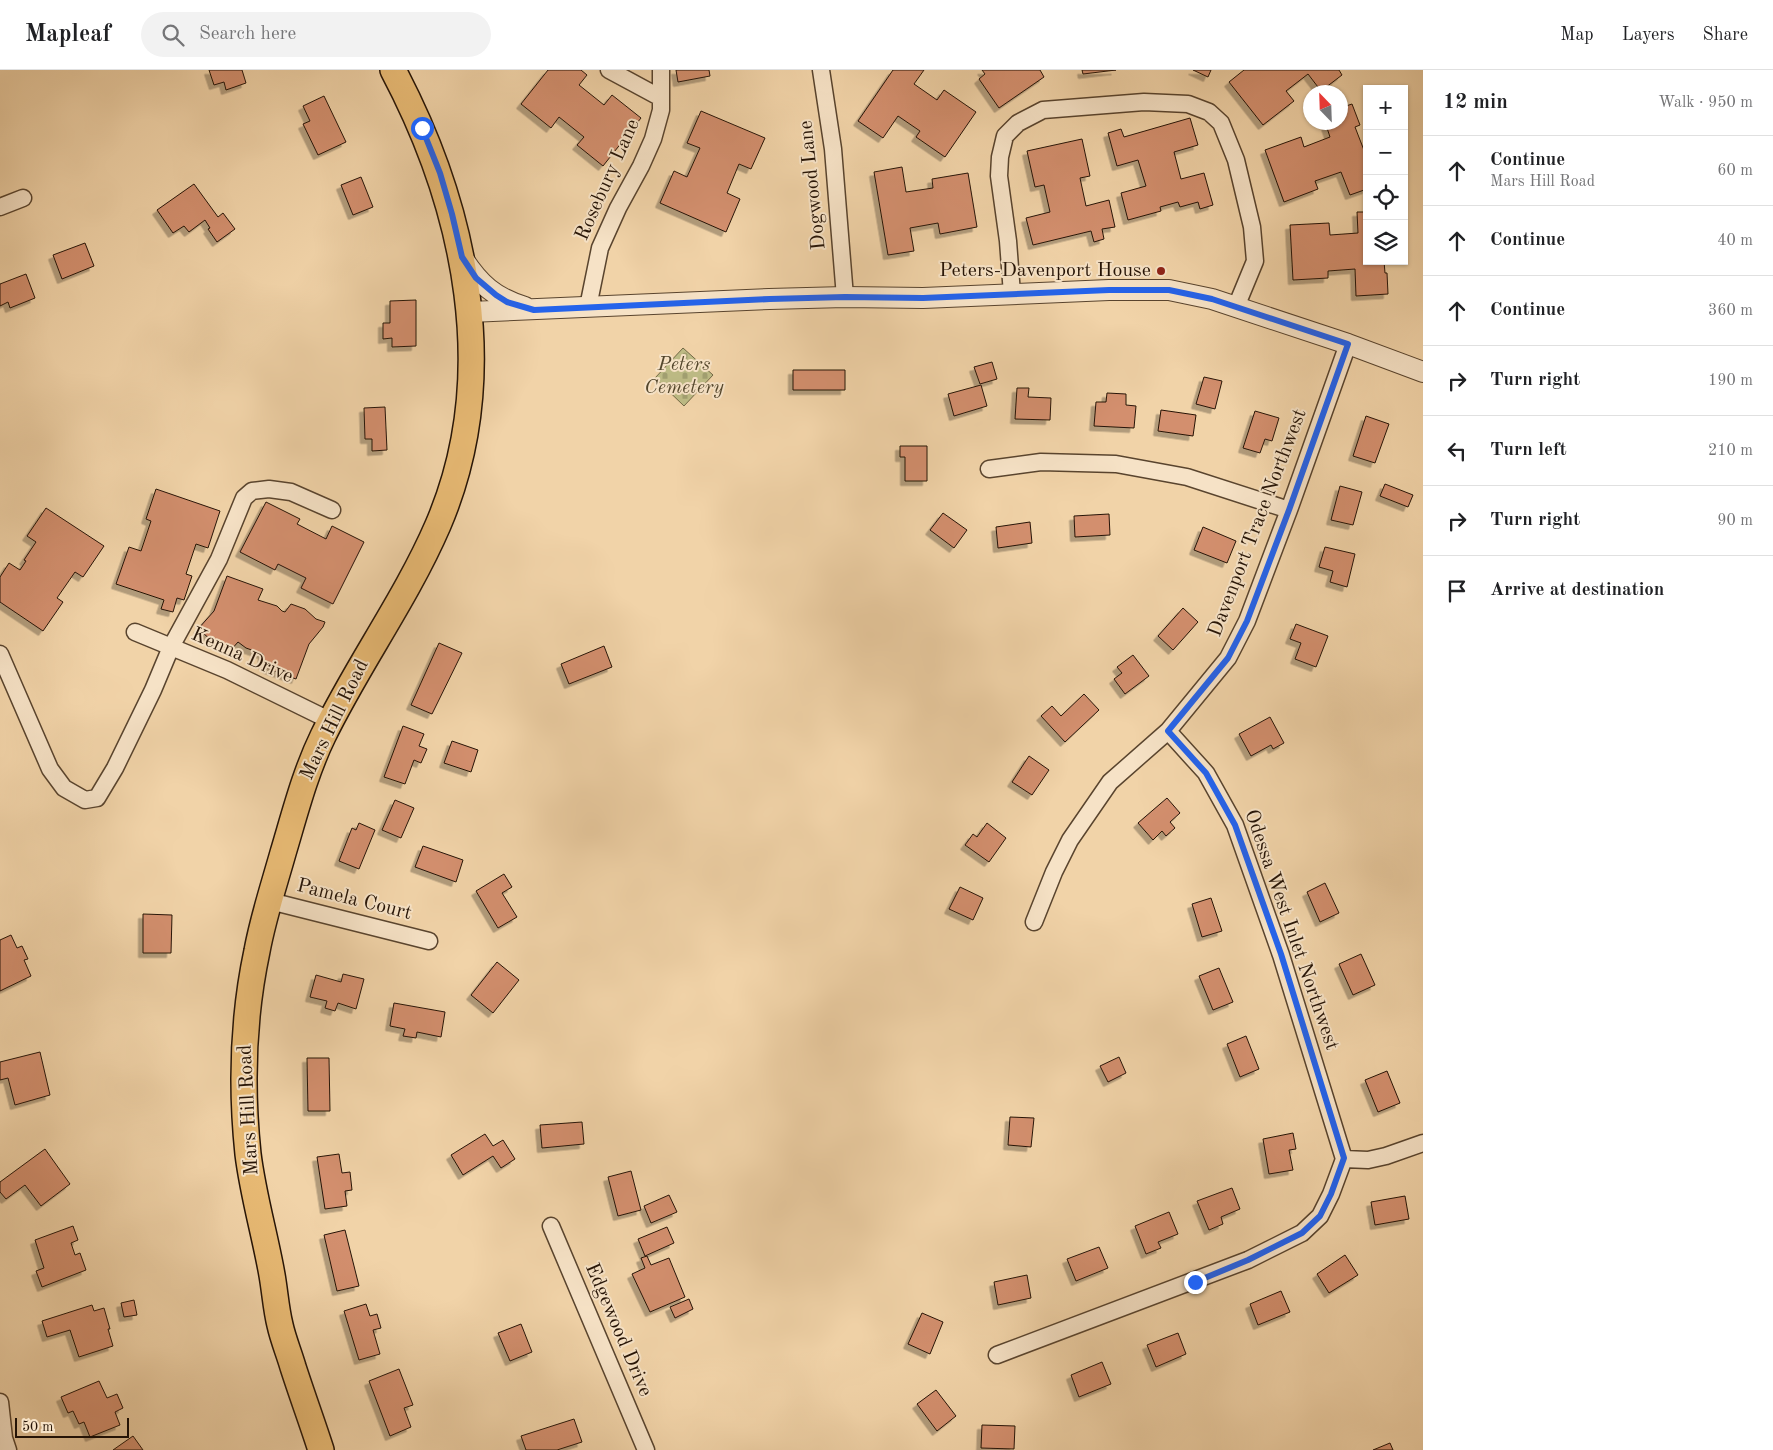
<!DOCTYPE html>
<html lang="en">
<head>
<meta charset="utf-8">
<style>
	body { margin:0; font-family:"Old Standard TT",serif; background:#f2f2f2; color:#202124 }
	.controls { position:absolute; right:15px; top:15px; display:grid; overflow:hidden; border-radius:0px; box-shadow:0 1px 4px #0004 }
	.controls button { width:45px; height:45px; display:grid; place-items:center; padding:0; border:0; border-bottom:1px solid #e0e0e0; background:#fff; color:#202124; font:25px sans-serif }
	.compass { position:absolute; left:1303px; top:15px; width:45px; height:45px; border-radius:50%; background:#fff; box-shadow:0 1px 4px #0004; rotate:337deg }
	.scale { position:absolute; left:15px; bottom:12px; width:114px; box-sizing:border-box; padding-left:5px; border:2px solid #261406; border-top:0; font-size:14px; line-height:18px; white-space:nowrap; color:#261406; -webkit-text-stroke:4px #f6e2c6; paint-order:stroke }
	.stop { position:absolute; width:15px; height:15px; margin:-11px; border:4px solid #2563eb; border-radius:50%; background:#fff }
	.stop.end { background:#2563eb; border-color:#fff; box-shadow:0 1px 5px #0008 }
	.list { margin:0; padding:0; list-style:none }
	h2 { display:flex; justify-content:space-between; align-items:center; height:65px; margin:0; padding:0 20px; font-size:21px }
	h2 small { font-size:16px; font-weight:400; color:#757577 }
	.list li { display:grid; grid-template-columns:32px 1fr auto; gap:15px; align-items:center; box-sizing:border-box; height:70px; padding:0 20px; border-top:1px solid #e0e0e0 }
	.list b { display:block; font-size:19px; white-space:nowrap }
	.list p { margin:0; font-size:16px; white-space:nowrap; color:#757577 }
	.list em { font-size:16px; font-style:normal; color:#757577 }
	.icon { flex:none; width:28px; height:28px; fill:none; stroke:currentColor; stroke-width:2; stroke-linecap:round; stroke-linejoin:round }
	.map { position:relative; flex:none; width:1423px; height:1380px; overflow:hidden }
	header { display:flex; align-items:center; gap:30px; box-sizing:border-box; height:70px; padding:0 25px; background:#fff; border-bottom:1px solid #e0e0e0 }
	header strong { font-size:24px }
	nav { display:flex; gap:28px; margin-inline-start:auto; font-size:18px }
	.search { width:350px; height:45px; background:#f2f2f2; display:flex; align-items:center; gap:12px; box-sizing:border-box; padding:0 18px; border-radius:28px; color:#757577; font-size:19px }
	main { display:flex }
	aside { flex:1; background:#fff }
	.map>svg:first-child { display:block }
</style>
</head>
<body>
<header>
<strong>Mapleaf</strong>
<div class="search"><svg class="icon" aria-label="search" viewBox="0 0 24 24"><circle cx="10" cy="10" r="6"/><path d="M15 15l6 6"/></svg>Search here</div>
<nav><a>Map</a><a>Layers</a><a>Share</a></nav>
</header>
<main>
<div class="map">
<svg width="1423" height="1380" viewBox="0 0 1423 1380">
	<defs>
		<pattern id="cemetery-stones" width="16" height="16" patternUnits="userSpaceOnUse" patternTransform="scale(1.25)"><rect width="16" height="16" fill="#bdbb85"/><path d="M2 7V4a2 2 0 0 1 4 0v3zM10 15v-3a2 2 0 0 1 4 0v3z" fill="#a2a071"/></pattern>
		<filter id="shadow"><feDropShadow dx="-4.5" dy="4.5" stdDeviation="0" flood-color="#0004"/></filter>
	</defs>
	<rect width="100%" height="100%" fill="#f1d3a8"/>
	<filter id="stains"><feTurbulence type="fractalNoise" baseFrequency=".004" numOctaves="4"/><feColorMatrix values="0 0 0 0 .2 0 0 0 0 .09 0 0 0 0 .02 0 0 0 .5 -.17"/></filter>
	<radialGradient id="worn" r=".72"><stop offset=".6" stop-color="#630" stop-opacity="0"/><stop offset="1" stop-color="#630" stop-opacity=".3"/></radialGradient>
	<path fill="url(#cemetery-stones)" stroke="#726846" d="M 683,278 L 713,305 L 684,336 L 655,308 Z"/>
	<path fill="#d38f6e" stroke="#261406" filter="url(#shadow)" d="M 209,0 L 242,0 L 246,13 L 226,20 L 224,12 L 214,15 Z
		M 548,0 L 581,0 L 587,5 L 579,15 L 604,35 L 612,25 L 641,48 L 603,96 L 577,75 L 584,67 L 559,47 L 551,58 L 521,34 Z
		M 676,0 L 709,0 L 710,6 L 678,12 Z
		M 893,0 L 924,0 L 914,14 L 937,30 L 944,20 L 976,42 L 945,87 L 916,67 L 920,61 L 898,46 L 883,68 L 858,51 Z
		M 982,0 L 1040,0 L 1044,7 L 999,38 L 979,9 L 985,4 Z
		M 1082,0 L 1116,0 L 1083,4 Z
		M 1193,0 L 1211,0 L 1208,7 Z
		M 1244,0 L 1339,0 L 1342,5 L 1321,21 L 1308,4 L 1286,21 L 1294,31 L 1263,55 L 1229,12 Z
		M 324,26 L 346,72 L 318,85 L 303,54 L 310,51 L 303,36 Z
		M 1352,34 L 1360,55 L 1355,57 L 1367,88 L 1367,119 L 1350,125 L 1341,102 L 1315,111 L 1318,119 L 1284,132 L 1265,80 L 1301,67 L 1304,77 L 1330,67 L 1325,52 L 1340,52 L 1340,38 Z
		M 701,41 L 765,68 L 751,99 L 739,94 L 727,123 L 740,129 L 726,162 L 660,133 L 674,101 L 687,107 L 700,78 L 687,73 Z
		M 1190,48 L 1198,75 L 1174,82 L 1181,109 L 1204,103 L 1213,135 L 1200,139 L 1198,132 L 1180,137 L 1178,132 L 1160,137 L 1161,141 L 1128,150 L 1121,123 L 1146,116 L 1138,90 L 1117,96 L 1108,63 L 1121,59 L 1124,67 Z
		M 1082,69 L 1090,106 L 1080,108 L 1086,136 L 1109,130 L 1115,157 L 1102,159 L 1104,169 L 1094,172 L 1091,161 L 1033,175 L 1026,148 L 1050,142 L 1044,115 L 1035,117 L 1027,81 Z
		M 902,97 L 906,122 L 933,118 L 932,109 L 968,103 L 977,157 L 940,164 L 938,153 L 910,158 L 914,181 L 888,185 L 874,102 Z
		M 361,107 L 373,137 L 353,145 L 341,115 Z
		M 194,114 L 218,147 L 223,143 L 235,159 L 217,172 L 208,159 L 210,158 L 205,150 L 189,162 L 184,156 L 173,163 L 157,140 Z
		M 1357,142 L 1367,142 L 1367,191 L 1384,191 L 1385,203 L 1387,203 L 1388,224 L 1356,226 L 1355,199 L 1328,201 L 1328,208 L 1293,210 L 1290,155 L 1329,153 L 1330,165 L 1358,163 Z
		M 85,173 L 94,196 L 62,209 L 53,185 Z
		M 26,204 L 35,228 L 10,238 L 8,232 L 0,236 L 0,214 Z
		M 416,230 L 416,276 L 392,277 L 392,268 L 383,269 L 383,253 L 390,253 L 390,231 Z
		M 992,292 L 997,309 L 980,314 L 974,297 Z
		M 793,300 L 845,300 L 845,320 L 793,320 Z
		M 1204,307 L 1222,311 L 1215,339 L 1196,334 Z
		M 981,315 L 987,336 L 954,346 L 948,324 Z
		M 1017,318 L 1029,318 L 1028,327 L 1051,328 L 1050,350 L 1015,349 Z
		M 1107,323 L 1126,324 L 1126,335 L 1136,336 L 1134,358 L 1094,356 L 1096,332 L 1106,332 Z
		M 385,337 L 387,380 L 372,381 L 372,369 L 365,369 L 364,338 Z
		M 1161,340 L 1196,345 L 1193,366 L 1158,361 Z
		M 1255,341 L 1279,348 L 1272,371 L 1265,369 L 1260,383 L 1243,378 Z
		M 1366,346 L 1389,354 L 1375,393 L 1353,386 Z
		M 900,376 L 927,376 L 927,411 L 905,411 L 905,387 L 900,387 Z
		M 1385,414 L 1413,425 L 1408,437 L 1380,426 Z
		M 1340,416 L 1362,422 L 1353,455 L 1331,450 Z
		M 156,419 L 220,441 L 208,478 L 196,474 L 186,504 L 192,506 L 184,530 L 177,528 L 173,542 L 161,539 L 164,530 L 116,514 L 129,477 L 141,481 L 151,451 L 146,449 Z
		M 266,432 L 300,449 L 297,454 L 326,469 L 332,456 L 364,472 L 333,534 L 301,518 L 306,508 L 278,494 L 275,500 L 240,482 Z
		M 46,438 L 104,476 L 83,507 L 75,502 L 57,528 L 63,532 L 43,561 L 0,532 L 0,507 L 9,493 L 20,500 L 26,491 L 24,490 L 36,472 L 27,466 Z
		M 943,443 L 967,460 L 954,478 L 930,460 Z
		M 1109,444 L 1110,465 L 1075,467 L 1074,446 Z
		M 1030,452 L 1032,473 L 998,478 L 996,457 Z
		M 1203,457 L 1236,471 L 1227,493 L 1194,480 Z
		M 1325,477 L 1355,484 L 1347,517 L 1330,512 L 1333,501 L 1319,497 Z
		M 227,506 L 263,519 L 258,530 L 277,536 L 282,541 L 285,542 L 291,534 L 305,539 L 316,549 L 325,552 L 323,557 L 309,574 L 296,609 L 269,599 L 262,593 L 263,584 L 246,578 L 238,572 L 231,580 L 216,574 L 198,559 L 214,541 Z
		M 1183,538 L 1198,552 L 1173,580 L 1158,566 Z
		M 1296,554 L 1328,566 L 1316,597 L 1295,589 L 1301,573 L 1290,569 Z
		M 439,573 L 462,583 L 432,644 L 411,635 Z
		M 604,576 L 612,597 L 569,614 L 561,594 Z
		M 1133,585 L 1149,606 L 1125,624 L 1114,609 L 1122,603 L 1117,597 Z
		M 1084,624 L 1099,640 L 1065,672 L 1041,646 L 1052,636 L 1061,646 Z
		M 1270,647 L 1284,673 L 1273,679 L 1271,675 L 1251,686 L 1239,664 Z
		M 403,656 L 424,664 L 419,676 L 427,679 L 421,693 L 414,690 L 405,714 L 384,707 Z
		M 452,671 L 478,680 L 471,702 L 444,693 Z
		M 1029,686 L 1049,700 L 1032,725 L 1012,712 Z
		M 1167,728 L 1180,743 L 1170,752 L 1175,758 L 1166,766 L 1162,761 L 1153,770 L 1138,753 Z
		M 395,730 L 414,738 L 401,768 L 382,760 Z
		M 359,753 L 375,760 L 359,799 L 339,791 L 352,758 L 356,760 Z
		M 987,753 L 1006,768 L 989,792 L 965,775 L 973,764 L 977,767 Z
		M 423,776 L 463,790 L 456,812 L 415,797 Z
		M 504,804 L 512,817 L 502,823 L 517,847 L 498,858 L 476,821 Z
		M 1325,813 L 1339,843 L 1320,852 L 1307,822 Z
		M 960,817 L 983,828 L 973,850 L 949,839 Z
		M 1211,828 L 1222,861 L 1202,867 L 1192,834 Z
		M 143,844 L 172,845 L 171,883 L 143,883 Z
		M 11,865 L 17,878 L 22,876 L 28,889 L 24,890 L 31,906 L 0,921 L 0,870 Z
		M 1361,884 L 1375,915 L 1353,925 L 1339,894 Z
		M 497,892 L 519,910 L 493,943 L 471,925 Z
		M 1219,898 L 1233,932 L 1213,940 L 1199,906 Z
		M 343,904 L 364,909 L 356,939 L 338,933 L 335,941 L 325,938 L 327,931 L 310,927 L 316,905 L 341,912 Z
		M 394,933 L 445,942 L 441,967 L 417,962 L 416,968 L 403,966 L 405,959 L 390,956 Z
		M 1246,966 L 1259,999 L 1240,1007 L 1227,974 Z
		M 40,982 L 50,1025 L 15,1035 L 8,1008 L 0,1010 L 0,992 Z
		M 1119,987 L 1126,1003 L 1108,1012 L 1100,996 Z
		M 307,988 L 329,988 L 330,1041 L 308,1041 Z
		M 1387,1001 L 1400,1033 L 1378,1042 L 1365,1010 Z
		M 1010,1047 L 1034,1048 L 1031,1077 L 1008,1075 Z
		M 582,1052 L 584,1074 L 542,1078 L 540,1055 Z
		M 1293,1063 L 1296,1079 L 1289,1080 L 1293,1100 L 1269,1104 L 1263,1069 Z
		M 485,1064 L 493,1076 L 503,1070 L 515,1089 L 501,1098 L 493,1086 L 463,1105 L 451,1085 Z
		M 45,1079 L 70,1114 L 41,1136 L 25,1115 L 6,1129 L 0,1122 L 0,1112 Z
		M 339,1084 L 342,1103 L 350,1102 L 352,1120 L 345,1121 L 347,1136 L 325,1139 L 317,1087 Z
		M 631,1101 L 641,1140 L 618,1146 L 608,1107 Z
		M 1232,1118 L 1240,1139 L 1221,1147 L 1223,1154 L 1209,1160 L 1197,1131 Z
		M 669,1125 L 677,1142 L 651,1153 L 644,1136 Z
		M 1405,1126 L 1409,1149 L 1375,1155 L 1371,1132 Z
		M 1169,1142 L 1178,1164 L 1158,1172 L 1161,1178 L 1146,1184 L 1135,1156 Z
		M 73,1156 L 78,1170 L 71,1173 L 75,1185 L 80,1183 L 86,1200 L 42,1217 L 36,1201 L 44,1198 L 35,1170 Z
		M 667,1157 L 674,1173 L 645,1186 L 638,1169 Z
		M 345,1160 L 359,1216 L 337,1221 L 324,1165 Z
		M 1099,1177 L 1108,1198 L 1076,1211 L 1067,1189 Z
		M 1345,1185 L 1358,1205 L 1329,1223 L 1317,1204 Z
		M 647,1186 L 651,1195 L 669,1188 L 685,1227 L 650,1242 L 632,1204 L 645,1198 L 641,1188 Z
		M 1027,1205 L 1031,1228 L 998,1235 L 994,1212 Z
		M 1281,1221 L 1290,1242 L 1258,1255 L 1250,1234 Z
		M 689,1229 L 693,1239 L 675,1248 L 670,1237 Z
		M 134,1230 L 137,1245 L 124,1247 L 121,1233 Z
		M 366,1234 L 370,1246 L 377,1244 L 381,1258 L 373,1260 L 380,1284 L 359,1290 L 344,1241 Z
		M 92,1235 L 94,1241 L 104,1238 L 110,1259 L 108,1259 L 113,1276 L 79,1287 L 70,1260 L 47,1267 L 42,1251 Z
		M 922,1243 L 943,1252 L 930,1284 L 908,1274 Z
		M 521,1254 L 532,1282 L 510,1291 L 498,1263 Z
		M 1178,1263 L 1186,1284 L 1156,1297 L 1147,1275 Z
		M 1102,1292 L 1111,1314 L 1079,1327 L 1071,1305 Z
		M 399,1299 L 413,1335 L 404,1338 L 411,1357 L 390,1366 L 369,1311 Z
		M 99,1311 L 107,1328 L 117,1324 L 123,1338 L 115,1342 L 120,1355 L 90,1367 L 84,1352 L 79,1354 L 73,1341 L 68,1343 L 61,1327 Z
		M 936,1320 L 956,1346 L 937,1361 L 917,1334 Z
		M 574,1349 L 582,1372 L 557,1380 L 526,1380 L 521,1366 Z
		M 982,1355 L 1015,1356 L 1014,1379 L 981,1378 Z
		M 133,1366 L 143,1380 L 113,1380 Z
		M 1390,1373 L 1393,1380 L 1373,1380 Z"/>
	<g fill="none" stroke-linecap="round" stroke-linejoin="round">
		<defs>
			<path id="minor" d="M 609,0 L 661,28
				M 821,0 L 833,79 L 845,227
				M 0,137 L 23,128
				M 1012,224 L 1008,171 L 999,106 L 1000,87 L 1005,66 L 1018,53 L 1043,40 L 1144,32 L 1188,34 L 1209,42 L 1221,53 L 1236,90 L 1252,157 L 1255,191 L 1236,237
				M 588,237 L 600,178 L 618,138 L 641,96 L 653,69 L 661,40 L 661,0
				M 989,399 L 1041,392 L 1116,394 L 1187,407 L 1289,440
				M 135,562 L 227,600 L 331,651
				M 0,584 L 50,699 L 64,718 L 85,730 L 97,728 L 115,698 L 153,620 L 171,577 L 219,489 L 244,428 L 252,421 L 269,419 L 291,422 L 332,440
				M 1168,661 L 1206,703 L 1235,755 L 1281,885 L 1344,1089
				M 270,831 L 429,871
				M 1034,852 L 1054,802 L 1070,770 L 1110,712 L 1168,661 L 1228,588 L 1247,551 L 1289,440 L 1348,274
				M 1344,1089 L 1368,1090 L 1386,1086 L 1423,1073
				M 551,1156 L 646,1380
				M 997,1285 L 1248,1190 L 1302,1163 L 1320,1146 L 1331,1124 L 1344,1089
				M 0,1332 L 4,1368 L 8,1380"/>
			<path id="tertiary" d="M 462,187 C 479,214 495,228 525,237
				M 470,242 L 769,229 L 845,227 L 923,228 L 1109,220 L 1169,220 L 1212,229 L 1348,274 L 1423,302"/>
			<path id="primary" d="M 321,1380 C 312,1352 302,1325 293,1297 C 289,1283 283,1269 280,1255 C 276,1239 275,1222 272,1205 C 265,1165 253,1125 248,1084 C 241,1017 243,947 257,881 C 263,848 274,815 283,783 C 295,743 305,703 323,666 C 358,594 406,529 438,455 C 502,306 466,138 393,0"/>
		</defs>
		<use href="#minor" stroke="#59442e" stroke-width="19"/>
		<use href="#tertiary" stroke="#59442e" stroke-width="22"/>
		<use href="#primary" stroke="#261406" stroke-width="28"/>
		<use href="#minor" stroke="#f6e2c6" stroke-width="16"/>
		<use href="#tertiary" stroke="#f6e2c6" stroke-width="20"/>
		<use href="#primary" stroke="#e8ba74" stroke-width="25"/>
	</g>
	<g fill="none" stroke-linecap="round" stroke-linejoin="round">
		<path stroke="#2563eb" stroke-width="6" d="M 422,58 L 440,103 L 452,144 L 462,187 L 476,208 L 496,225 L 507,232 L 534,240 L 770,229 L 845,227 L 923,228 L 1109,220 L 1169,220 L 1212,229 L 1348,274 L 1289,440 L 1247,551 L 1228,588 L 1168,661 L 1206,703 L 1235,755 L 1281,884 L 1344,1088 L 1331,1124 L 1320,1146 L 1302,1163 L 1248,1190 L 1195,1212"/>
	</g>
	<circle fill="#8f2418" stroke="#f6e2c6" stroke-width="2" cx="1161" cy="201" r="5"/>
	<g text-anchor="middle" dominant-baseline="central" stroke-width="4" stroke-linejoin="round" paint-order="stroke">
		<g font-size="20" fill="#261406" stroke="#f6e2c6">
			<text transform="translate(608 110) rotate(-66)">Rosebury Lane</text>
			<text transform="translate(813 115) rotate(-96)">Dogwood Lane</text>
			<text transform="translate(1258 453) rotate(-69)">Davenport Trace Northwest</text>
			<text transform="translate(242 586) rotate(24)">Kenna Drive</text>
			<text transform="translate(335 650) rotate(-64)">Mars Hill Road</text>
			<text transform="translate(354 830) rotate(14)">Pamela Court</text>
			<text transform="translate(1291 860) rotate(71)">Odessa West Inlet Northwest</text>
			<text transform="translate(249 1040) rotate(-93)">Mars Hill Road</text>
			<text transform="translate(618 1260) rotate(67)">Edgewood Drive</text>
		</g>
		<g font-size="20" fill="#261406" stroke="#f6e2c6" text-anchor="end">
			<text x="1151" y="201">Peters-Davenport House</text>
		</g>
		<g font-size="20" font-style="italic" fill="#53462c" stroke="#f6e2c6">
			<text x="684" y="295">Peters<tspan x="684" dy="23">Cemetery</tspan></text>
		</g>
	</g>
	<rect width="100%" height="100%" filter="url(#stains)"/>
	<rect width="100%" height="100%" fill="url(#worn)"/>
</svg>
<div class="controls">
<button>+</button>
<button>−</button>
<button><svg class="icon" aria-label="locate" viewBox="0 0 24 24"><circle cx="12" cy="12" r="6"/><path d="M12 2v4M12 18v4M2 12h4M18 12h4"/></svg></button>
<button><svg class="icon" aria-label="layers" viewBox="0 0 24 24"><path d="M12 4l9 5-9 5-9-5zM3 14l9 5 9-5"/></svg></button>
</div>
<svg class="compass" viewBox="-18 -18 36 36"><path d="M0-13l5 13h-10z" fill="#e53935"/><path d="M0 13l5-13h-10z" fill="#757577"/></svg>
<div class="scale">50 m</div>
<div class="stop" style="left:422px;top:58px"></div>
<div class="stop end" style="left:1195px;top:1212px"></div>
</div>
<aside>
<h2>12 min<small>Walk · 950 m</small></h2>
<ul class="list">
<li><svg class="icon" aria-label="ahead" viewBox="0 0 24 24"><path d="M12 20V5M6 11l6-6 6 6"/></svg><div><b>Continue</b><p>Mars Hill Road</p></div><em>60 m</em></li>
<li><svg class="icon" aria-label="ahead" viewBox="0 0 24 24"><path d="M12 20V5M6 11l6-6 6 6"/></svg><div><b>Continue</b></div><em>40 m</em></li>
<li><svg class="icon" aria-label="ahead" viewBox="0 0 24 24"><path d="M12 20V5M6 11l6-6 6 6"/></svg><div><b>Continue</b></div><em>360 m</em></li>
<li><svg class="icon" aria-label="right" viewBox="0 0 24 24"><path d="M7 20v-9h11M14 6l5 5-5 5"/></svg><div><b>Turn right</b></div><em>190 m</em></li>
<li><svg class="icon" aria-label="left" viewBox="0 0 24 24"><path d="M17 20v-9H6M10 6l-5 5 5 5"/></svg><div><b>Turn left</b></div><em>210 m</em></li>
<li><svg class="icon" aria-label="right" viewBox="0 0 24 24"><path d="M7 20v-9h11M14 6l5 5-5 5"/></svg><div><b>Turn right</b></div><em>90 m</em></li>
<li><svg class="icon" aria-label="arrive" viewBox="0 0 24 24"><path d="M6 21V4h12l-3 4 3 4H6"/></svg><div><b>Arrive at destination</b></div></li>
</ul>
</aside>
</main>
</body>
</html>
